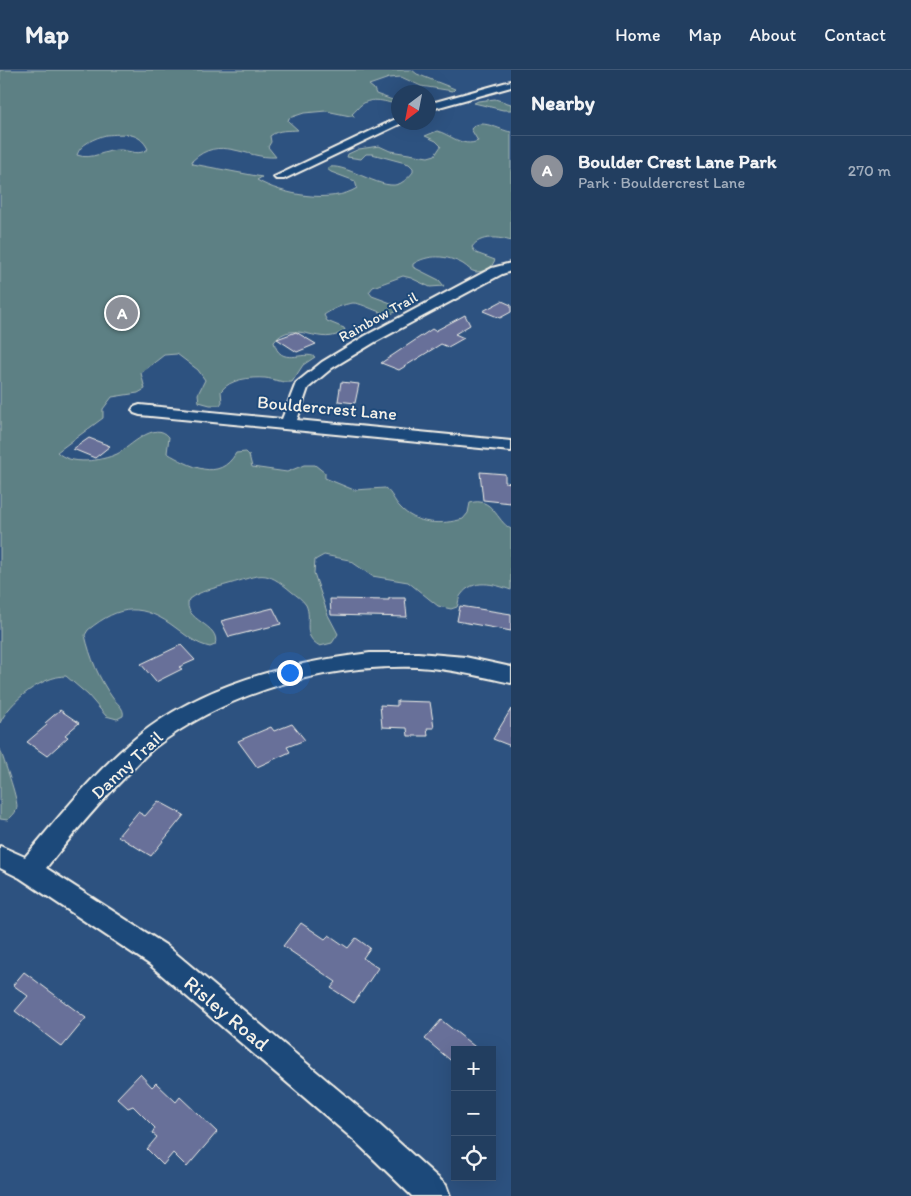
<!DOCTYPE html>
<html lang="en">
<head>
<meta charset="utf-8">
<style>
	body { margin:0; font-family:Itim,sans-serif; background:#2a4566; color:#f1f3f6 }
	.controls { position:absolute; right:15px; bottom:15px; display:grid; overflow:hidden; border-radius:0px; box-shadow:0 5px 20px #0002 }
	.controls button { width:45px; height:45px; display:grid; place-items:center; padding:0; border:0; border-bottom:1px solid #3f5775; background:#223e60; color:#f1f3f6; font:25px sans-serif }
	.compass { position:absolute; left:391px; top:15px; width:45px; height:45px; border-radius:50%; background:#223e60; box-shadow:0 5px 20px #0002; rotate:212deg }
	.you { position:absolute; left:289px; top:602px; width:18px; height:18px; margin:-12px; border:4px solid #fff; border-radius:50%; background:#1a73e8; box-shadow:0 0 0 8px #1a73e833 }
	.badge { display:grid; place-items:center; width:32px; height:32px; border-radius:50%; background:#8c9099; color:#fff; font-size:16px; font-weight:700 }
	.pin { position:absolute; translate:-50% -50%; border:2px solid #fff; box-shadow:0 1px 5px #0006 }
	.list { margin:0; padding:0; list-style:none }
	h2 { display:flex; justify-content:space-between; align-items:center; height:65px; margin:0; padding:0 20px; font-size:21px }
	h2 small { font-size:16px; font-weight:400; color:#a2aebd }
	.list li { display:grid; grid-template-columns:32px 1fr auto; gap:15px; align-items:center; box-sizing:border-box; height:70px; padding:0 20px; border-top:1px solid #3f5775 }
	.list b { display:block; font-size:19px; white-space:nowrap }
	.list p { margin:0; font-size:16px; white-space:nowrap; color:#a2aebd }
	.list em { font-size:16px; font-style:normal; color:#a2aebd }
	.icon { flex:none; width:28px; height:28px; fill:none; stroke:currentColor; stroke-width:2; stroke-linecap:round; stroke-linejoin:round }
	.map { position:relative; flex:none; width:511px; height:1126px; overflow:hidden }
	header { display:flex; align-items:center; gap:30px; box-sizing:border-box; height:70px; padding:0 25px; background:#223e60; border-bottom:1px solid #3f5775 }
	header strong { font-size:24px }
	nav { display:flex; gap:28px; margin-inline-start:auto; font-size:18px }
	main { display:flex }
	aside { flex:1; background:#223e60 }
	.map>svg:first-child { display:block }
</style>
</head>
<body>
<header>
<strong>Map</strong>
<nav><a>Home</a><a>Map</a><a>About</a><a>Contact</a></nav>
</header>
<main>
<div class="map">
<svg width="511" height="1126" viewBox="0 0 511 1126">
	<rect width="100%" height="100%" fill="#2d5280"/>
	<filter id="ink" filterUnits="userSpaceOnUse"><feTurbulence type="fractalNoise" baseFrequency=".02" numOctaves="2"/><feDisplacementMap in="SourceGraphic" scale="10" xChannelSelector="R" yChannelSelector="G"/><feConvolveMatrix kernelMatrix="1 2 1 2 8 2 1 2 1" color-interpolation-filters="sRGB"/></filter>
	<g filter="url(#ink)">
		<path fill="#5d8084" stroke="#a8b8b6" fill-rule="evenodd" d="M 0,0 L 412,0 L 417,4 L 455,19 L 453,21 L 421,16 L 401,7 L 389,8 L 369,15 L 374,19 L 376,24 L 398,32 L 398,35 C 387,32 372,26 361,35 C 358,37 356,41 352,44 L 355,47 L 326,41 L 304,43 L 289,48 L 288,51 L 298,60 C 288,61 279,59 270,66 L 271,72 L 268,77 L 276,87 C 245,89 220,64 192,91 L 193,94 L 262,107 L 257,110 C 282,125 332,134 357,118 L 355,111 L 331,102 L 327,99 L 330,97 C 348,94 385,123 401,113 C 406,110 410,106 413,102 L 413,98 L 409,94 L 372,84 L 366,84 L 361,89 L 347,87 L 348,84 L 359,79 L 379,76 L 390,81 L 428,87 L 435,85 L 441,76 L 436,71 L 425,66 L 437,61 C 450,64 462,78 478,71 L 471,59 C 480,47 499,60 511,62 L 511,171 C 499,167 480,165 472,177 L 476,183 L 495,190 L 491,197 C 487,200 481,202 476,202 C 470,201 468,197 463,194 C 447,185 428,184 413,194 L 413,197 L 439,210 L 444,216 L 430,217 L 411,208 L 403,206 L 373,217 L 369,222 L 372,226 L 399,236 L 400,238 C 389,253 367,233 353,233 C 343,234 331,240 324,245 L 327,251 L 344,258 L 345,260 C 321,280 294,246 274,272 C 280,298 304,280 315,287 L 303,295 L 292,312 C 282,313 274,309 265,308 C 250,307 230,309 221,321 L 222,332 L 220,335 L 210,335 L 199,332 L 198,324 L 205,310 L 198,300 L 177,284 L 164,285 L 141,303 L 145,319 L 138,323 L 112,327 L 103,339 L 103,348 L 57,382 C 71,396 101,391 117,384 C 129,378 155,349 169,367 L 167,383 C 190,396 219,413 236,383 L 246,382 L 249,385 L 252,397 L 287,402 L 304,395 L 315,395 L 325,403 L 325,408 L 354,420 L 385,418 C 392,423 394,431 400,437 C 416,455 442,455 463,449 L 468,443 L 470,433 C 493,426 496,451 511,459 L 511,520 C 494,514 473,508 461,525 C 458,528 459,533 457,537 L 451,539 L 438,536 L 408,512 L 372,506 L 349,490 L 324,485 L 315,490 L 314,503 L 328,545 L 338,564 L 332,573 L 320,576 C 300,565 313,550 306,535 C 302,529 297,526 292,522 C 264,498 261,505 229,514 C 215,518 200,521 189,529 C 181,551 222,554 215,575 L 210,577 C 196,574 187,566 176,558 C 143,533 120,534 88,560 L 85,565 C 90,587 99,609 112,627 C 116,633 125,638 123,646 L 117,649 L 106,646 L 88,625 L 66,606 C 42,606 10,631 0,653 ZM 106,65 C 124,64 139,61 148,79 C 139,86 131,81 121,80 C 106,79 92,91 77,85 C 80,74 95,68 106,65 Z
			M 495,29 L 511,34 L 511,40 L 503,40 L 474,33 L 478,31 Z
			M 0,679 C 4,691 17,726 17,737 C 16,743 12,746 8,750 L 0,749 Z"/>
		<path fill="#677099" stroke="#f4f1e8" d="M 502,231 L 511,235 L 511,242 L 500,248 L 483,241 Z
			M 465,245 L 470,255 L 455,264 L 464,268 L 448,277 L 441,274 L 399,300 L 381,293 L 432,259 L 435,261 Z
			M 296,262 L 316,274 L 297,282 L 277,269 Z
			M 341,312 L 359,314 L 355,333 L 338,331 Z
			M 89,368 L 110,376 L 95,388 L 73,379 Z
			M 480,402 L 505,404 L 505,412 L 511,413 L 511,433 L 483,430 Z
			M 389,528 L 405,528 L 407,547 L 331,545 L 330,529 L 389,530 Z
			M 460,536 L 511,544 L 511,561 L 457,551 Z
			M 273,538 L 281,554 L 229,567 L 221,551 Z
			M 181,575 L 195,590 L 179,597 L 182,599 L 156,612 L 141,594 Z
			M 397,631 L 430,632 L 434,658 L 427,658 L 428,666 L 408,666 L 407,658 L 382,657 L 380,635 L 397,636 Z
			M 511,639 L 511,676 L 493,669 Z
			M 60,640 L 79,653 L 65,665 L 68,667 L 47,686 L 27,672 L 47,655 L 45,653 Z
			M 292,654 L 305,670 L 287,677 L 290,682 L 257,697 L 238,671 L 271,657 L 274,661 Z
			M 158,731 L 184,745 L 151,786 L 118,766 L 138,742 L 145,746 Z
			M 301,853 L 325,869 L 329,865 L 348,878 L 356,868 L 370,878 L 363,888 L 378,898 L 354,933 L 331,918 L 336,912 L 283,876 Z
			M 24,902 L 86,948 L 62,977 L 15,941 L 28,926 L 13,915 Z
			M 441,950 L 479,980 L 455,980 L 455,994 L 425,969 Z
			M 140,1004 L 152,1017 L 156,1013 L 176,1032 L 180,1027 L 217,1062 L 187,1097 L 173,1083 L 163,1095 L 147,1079 L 157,1067 L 152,1063 L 155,1058 L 133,1036 L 128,1038 L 117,1028 Z"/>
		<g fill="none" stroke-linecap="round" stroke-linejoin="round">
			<defs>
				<path id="minor" d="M 511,11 L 511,17 L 428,40 L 428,34 Z
					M 398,48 L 398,52 L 402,53 L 284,109 L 276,109 L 274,107 Z
					M 511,193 L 511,201 L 502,204 L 375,272 L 332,298 L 308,318 L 297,350 L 511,371 L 511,381 L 140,345 L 134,343 L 132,340 L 134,337 L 140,335 L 282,349 L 296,313 L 322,292 L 365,266 L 492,198 Z
					M 370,583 L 418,583 L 465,587 L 511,597 L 511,613 C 480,606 450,599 418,597 C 324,594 230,621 155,677 C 145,685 137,695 128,704 C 99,733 72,765 46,798 L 167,876 L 374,1050 L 446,1115 L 450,1126 L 412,1126 L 354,1070 L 149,894 L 20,808 L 0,798 L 0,776 L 25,787 C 60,746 95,701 137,667 C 202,614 288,593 370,583 Z"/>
			</defs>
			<use href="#minor" stroke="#f4f1e8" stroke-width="4"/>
			<use href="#minor" fill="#1f4a7a" fill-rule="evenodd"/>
		</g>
	</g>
	<g text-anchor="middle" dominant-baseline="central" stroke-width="4" stroke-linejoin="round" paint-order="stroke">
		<g font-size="15" fill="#f4f1e8" stroke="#1f4a7a">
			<text transform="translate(378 247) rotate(-29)">Rainbow Trail</text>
		</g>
		<g font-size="18" fill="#f4f1e8" stroke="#1f4a7a">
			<text transform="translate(327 338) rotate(5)">Bouldercrest Lane</text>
			<text transform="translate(127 695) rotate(-43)">Danny Trail</text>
		</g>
		<g font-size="21" fill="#f4f1e8" stroke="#1f4a7a">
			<text transform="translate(227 943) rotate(40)">Risley Road</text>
		</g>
	</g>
</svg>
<div class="controls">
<button>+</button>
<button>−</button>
<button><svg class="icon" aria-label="locate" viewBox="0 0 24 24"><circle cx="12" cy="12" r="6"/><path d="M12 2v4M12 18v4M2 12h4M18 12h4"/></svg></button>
</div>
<svg class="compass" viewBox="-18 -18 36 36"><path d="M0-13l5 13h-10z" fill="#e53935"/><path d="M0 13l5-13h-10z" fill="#a2aebd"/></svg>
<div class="you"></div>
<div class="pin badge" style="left:122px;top:243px">A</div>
</div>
<aside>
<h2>Nearby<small></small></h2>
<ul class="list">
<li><span class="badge">A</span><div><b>Boulder Crest Lane Park</b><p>Park · Bouldercrest Lane</p></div><em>270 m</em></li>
</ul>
</aside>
</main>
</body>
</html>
